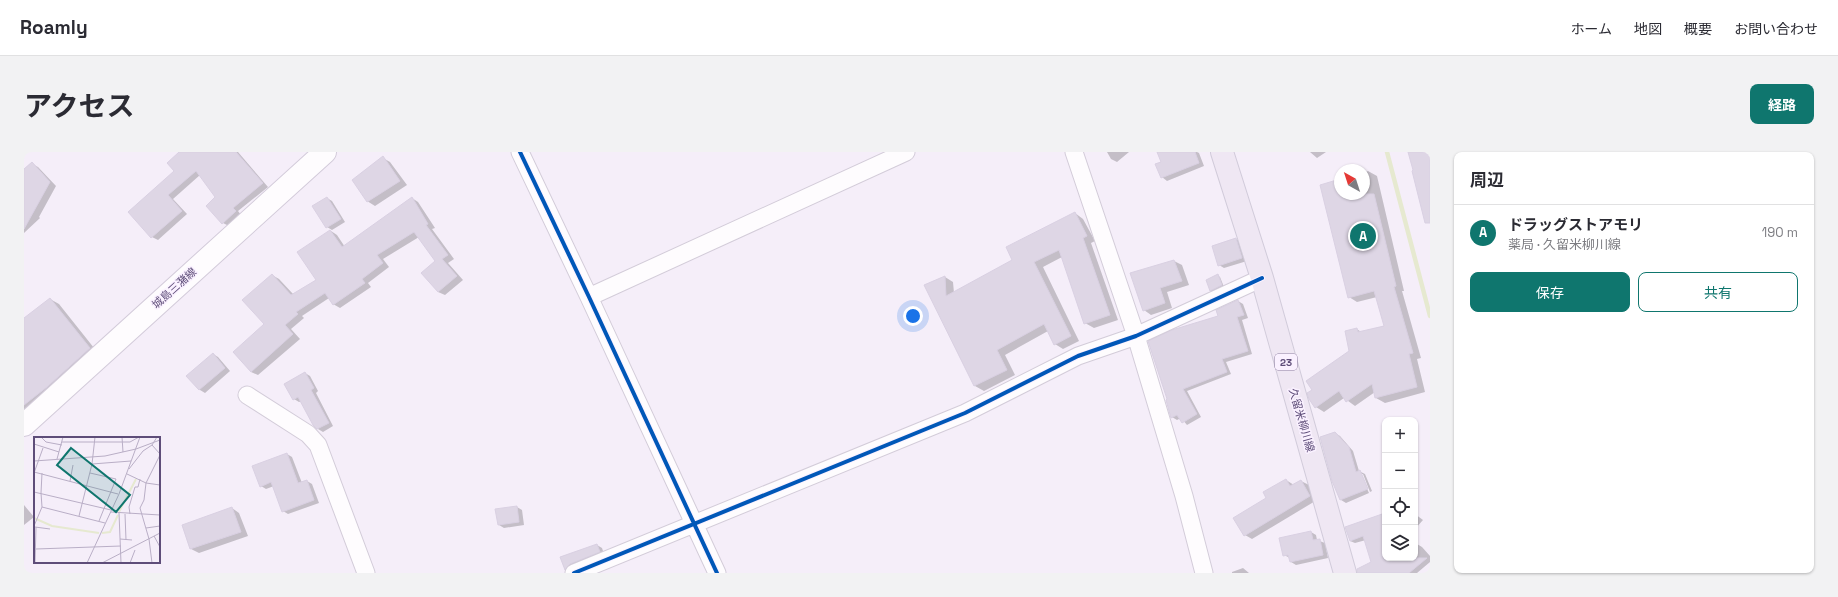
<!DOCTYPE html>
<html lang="ja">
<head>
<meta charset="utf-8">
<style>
	body { margin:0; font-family:"Space Grotesk","Noto Sans JP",sans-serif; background:#f2f2f3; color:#2b2b33 }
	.controls { position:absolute; right:12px; bottom:12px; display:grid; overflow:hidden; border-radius:8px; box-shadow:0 1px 3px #0004 }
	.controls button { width:36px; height:36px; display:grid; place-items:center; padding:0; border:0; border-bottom:1px solid #e1e1e2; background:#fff; color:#2b2b33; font:20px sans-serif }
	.compass { position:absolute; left:1310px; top:12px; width:36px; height:36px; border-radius:50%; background:#fff; box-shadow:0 1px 3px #0004; rotate:321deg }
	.you { position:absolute; left:889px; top:164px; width:14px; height:14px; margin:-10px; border:3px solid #fff; border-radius:50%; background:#1a73e8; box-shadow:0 0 0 6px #1a73e833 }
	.badge { display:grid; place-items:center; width:26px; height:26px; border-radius:50%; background:#0f766e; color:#fff; font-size:13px; font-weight:700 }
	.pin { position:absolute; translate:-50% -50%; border:2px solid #fff; box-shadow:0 1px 4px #0006 }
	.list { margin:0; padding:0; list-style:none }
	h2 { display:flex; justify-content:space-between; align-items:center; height:52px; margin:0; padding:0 16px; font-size:17px }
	h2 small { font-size:13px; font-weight:400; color:#7c7c81 }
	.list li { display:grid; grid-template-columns:26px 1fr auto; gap:12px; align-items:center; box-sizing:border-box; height:56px; padding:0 16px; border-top:1px solid #e1e1e2 }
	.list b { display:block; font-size:15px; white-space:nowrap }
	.list p { margin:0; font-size:13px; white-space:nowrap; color:#7c7c81 }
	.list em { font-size:13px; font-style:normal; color:#7c7c81 }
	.actions { display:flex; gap:8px; padding:12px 16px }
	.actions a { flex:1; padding:9px 0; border:1px solid #0f766e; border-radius:8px; text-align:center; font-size:14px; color:#0f766e }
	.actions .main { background:#0f766e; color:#fff }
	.icon { flex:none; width:22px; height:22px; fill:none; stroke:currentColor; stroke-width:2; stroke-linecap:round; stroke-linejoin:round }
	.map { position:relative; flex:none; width:1406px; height:421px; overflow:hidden; border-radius:8px }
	header { display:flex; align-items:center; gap:24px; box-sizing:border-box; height:56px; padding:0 20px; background:#fff; border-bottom:1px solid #e1e1e2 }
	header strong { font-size:19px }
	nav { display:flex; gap:22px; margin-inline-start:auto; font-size:14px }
	.intro { display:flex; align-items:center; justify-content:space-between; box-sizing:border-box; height:96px; padding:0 24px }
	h1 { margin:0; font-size:28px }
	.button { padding:10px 18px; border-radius:8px; background:#0f766e; color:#fff; font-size:14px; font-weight:700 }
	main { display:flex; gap:24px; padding:0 24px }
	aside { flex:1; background:#fff; border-radius:8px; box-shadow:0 1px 3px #0004 }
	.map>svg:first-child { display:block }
</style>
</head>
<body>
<header>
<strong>Roamly</strong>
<nav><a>ホーム</a><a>地図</a><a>概要</a><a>お問い合わせ</a></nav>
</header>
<div class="intro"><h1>アクセス</h1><a class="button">経路</a></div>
<main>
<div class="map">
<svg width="1406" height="421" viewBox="0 0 1406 421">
	<rect width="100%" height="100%" fill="#f5eef9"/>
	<path fill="#0003" d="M 157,0 L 214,0 L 244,35 L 214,59 L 217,63 L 205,74 L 199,71 L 193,45 L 176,23 L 149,47 L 163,62 L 134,88 L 128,85 Z
		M 1083,0 L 1105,0 L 1093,10 L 1087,7 Z
		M 1133,0 L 1173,0 L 1175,1 L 1180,14 L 1143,29 L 1138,25 L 1139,10 Z
		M 1286,0 L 1302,0 L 1293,6 Z
		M 359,6 L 366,10 L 383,33 L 351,54 L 343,49 L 336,22 Z
		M 8,12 L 14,15 L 32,34 L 15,65 L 16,66 L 0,81 L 0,19 Z
		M 1344,19 L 1353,24 L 1380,139 L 1378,139 L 1397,206 L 1393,207 L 1401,240 L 1361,251 L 1352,246 L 1351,240 L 1331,254 L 1320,246 L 1300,260 L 1292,255 L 1290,238 L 1326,200 L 1333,177 L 1337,180 L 1361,174 L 1353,145 L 1333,150 L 1325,145 L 1297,34 L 1316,28 L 1316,42 L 1340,42 L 1340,21 Z
		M 303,46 L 308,49 L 321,70 L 308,78 L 303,75 Z
		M 388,46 L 394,50 L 411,76 L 408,77 L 430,107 L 424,111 L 439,128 L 421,143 L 414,140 L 413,109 L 395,85 L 359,107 L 365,115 L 344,131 L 347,135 L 316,156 L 309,152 L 305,146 L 278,164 L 280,166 L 267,177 L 276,187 L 234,223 L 227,220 L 241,172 L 248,123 L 255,127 L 270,143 L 293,128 L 307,79 L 313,83 L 321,95 Z
		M 1051,61 L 1059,67 L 1071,89 L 1067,91 L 1094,168 L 1070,176 L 1061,171 L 1038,105 L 1019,115 L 1055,189 L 1039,197 L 1031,192 L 1024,179 L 981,203 L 991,223 L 960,239 L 951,234 L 902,133 L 921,125 L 929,130 L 930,141 L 990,109 Z
		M 1212,87 L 1217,90 L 1223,109 L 1200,116 L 1195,113 Z
		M 1150,109 L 1158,113 L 1165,133 L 1143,140 L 1148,156 L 1127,163 L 1120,158 Z
		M 1193,123 L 1196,125 L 1200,135 L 1189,140 L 1186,138 Z
		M 26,147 L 35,152 L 74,201 L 0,270 L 0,167 Z
		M 1214,149 L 1219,152 L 1224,166 L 1218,168 L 1228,202 L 1202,210 L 1207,222 L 1163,239 L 1177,265 L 1163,273 L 1157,266 L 1153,268 L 1148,265 L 1143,249 L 1195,165 L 1193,159 Z
		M 189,202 L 194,205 L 206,219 L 181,241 L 176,238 L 164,224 Z
		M 281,221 L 286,224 L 294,239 L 292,241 L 309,274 L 299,280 L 294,277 L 278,249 L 275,250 L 270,247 L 261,232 Z
		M 1311,281 L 1316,284 L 1329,299 L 1335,319 L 1341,322 L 1348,339 L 1346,340 L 1339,322 L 1336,322 L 1345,341 L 1322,351 L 1317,348 L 1309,329 Z
		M 263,302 L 268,305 L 278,331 L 283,329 L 288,332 L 295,351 L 264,362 L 259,359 L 250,334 L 242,337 L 237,334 Z
		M 1262,328 L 1270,333 L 1277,329 L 1285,333 L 1293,348 L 1228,387 L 1221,383 L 1244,346 Z
		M 0,353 L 10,365 L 0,373 Z
		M 493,355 L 498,358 L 500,373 L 480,376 L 475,373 Z
		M 208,356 L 215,361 L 224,384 L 175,401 L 167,397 L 159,374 Z
		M 1391,362 L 1399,368 L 1391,377 Z
		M 1361,372 L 1361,406 L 1391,406 L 1391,393 L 1393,392 L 1398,395 L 1406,404 L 1406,410 L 1393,421 L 1336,421 L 1349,410 L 1342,388 L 1331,391 L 1326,389 Z
		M 1287,380 L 1292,383 L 1293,388 L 1301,391 L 1304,406 L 1272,413 L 1267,410 L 1266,406 L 1260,403 Z
		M 573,393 L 578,396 L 580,402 L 546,420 L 541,418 L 537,405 Z
		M 1219,416 L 1225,421 L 1208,421 L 1208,420 Z"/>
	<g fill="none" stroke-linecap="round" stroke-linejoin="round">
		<path stroke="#e6e9d0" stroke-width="4.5" d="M 1363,0 L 1406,164"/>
	</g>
	<path fill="#ded6e5" stroke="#d9d0e2" d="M 155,0 L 212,0 L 239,31 L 209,56 L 212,59 L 198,72 L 182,54 L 191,45 L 172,19 L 144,43 L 158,59 L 127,86 L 104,60 L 150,19 L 143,11 Z
		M 1133,0 L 1171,0 L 1175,11 L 1137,26 L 1131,12 L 1137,10 Z
		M 1384,0 L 1406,0 L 1406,71 L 1401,71 L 1388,19 L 1389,18 Z
		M 359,4 L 376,29 L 343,50 L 328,28 Z
		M 8,10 L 26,30 L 0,77 L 0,17 Z
		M 1316,27 L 1316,42 L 1350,42 L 1372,134 L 1370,135 L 1389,201 L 1385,202 L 1393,235 L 1351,246 L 1348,232 L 1322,250 L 1315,239 L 1291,256 L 1285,247 L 1283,241 L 1288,238 L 1282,229 L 1325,199 L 1321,179 L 1333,176 L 1334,180 L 1360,174 L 1350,139 L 1324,146 L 1296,33 Z
		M 303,45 L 317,67 L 302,76 L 288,54 Z
		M 388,45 L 404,72 L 402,73 L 424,103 L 418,107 L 433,124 L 414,140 L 397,121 L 411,109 L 390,80 L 353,103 L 359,111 L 338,127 L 341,131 L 309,153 L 301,141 L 272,160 L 274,162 L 261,173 L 269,182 L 227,220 L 209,200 L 240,172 L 218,148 L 248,122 L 267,143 L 292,128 L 273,100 L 306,78 L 318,95 Z
		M 1051,60 L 1063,84 L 1059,86 L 1086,163 L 1060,172 L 1035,98 L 1010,110 L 1047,184 L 1030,193 L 1020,172 L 973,198 L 983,218 L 950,234 L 900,133 L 921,124 L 922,144 L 988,108 L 982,95 Z
		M 1212,86 L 1218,106 L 1194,114 L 1188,94 Z
		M 1150,108 L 1158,129 L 1136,136 L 1141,151 L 1119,159 L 1106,121 Z
		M 1194,122 L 1198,133 L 1186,139 L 1182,128 Z
		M 26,146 L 66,196 L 23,235 L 0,253 L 0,166 Z
		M 1214,148 L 1220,163 L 1213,165 L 1224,199 L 1198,207 L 1203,220 L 1159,237 L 1173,262 L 1158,271 L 1153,263 L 1147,266 L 1142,248 L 1143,247 L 1124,189 L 1148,178 L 1194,164 L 1192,158 Z
		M 189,201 L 201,216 L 175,238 L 162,224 Z
		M 281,220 L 290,236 L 287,238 L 305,271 L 293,277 L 289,273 L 274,245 L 269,248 L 260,232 Z
		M 1311,280 L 1325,295 L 1332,320 L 1336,318 L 1344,337 L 1316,348 L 1308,329 L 1296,285 Z
		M 263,301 L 274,331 L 283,328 L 290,348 L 258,360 L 247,330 L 236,335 L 228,314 Z
		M 1262,327 L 1266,334 L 1277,328 L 1286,344 L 1220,384 L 1209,366 L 1242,346 L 1239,340 Z
		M 493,354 L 495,370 L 474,373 L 471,357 Z
		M 208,355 L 217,380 L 166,397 L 158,373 Z
		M 1361,361 L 1361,406 L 1403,406 L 1385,421 L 1333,421 L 1333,417 L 1347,410 L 1339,384 L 1326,389 L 1321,375 Z
		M 1287,379 L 1289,388 L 1296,387 L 1299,403 L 1266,410 L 1264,403 L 1259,404 L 1255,386 Z
		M 573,392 L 576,400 L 546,412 L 541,418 L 536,405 Z"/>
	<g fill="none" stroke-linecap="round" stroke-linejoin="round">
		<defs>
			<path id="minor" d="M 496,0 L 565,145 L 693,421
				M 1050,0 L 1112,184 L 1160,344 L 1180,421
				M 565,145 L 882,0
				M 223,243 L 284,282 L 294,293 L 342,421
				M 550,421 L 941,261 L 1054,204 L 1112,184 L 1238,126"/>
			<path id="secondary" d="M 0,273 L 301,0"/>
			<path id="primary" d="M 1198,0 L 1238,126 L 1321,421"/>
		</defs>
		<use href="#minor" stroke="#d3ccd9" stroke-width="19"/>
		<use href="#secondary" stroke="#d3cbda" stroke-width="24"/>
		<use href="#primary" stroke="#d1cbda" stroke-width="24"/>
		<use href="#minor" stroke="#fefcfe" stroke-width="17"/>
		<use href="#secondary" stroke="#fefcfe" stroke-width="22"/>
		<use href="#primary" stroke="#efe7f3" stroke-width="22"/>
		<defs>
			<path id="cycleway" d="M 496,0 L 565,145 L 693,421
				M 550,421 L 941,261 L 1054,204 L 1112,184 L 1238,126"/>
		</defs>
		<use href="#cycleway" stroke="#faf1ff" stroke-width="6"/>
		<use href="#cycleway" stroke="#0057b8" stroke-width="4"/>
	</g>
	<g text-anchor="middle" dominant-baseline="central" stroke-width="3" stroke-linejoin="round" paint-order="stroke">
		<rect fill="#faf1ff" stroke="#8d7ea1" stroke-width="1" x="1251" y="202" width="22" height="16" rx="3"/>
		<g font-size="10" font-weight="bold" fill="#5e4d79">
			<text x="1262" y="210">23</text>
		</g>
		<g font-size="11" fill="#5e4d79" stroke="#faf1ff">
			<text transform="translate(150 136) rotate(-42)">城島三潴線</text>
			<text transform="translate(1278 268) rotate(74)">久留米柳川線</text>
		</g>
	</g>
	<g transform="translate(10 285)">
		<rect width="126" height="126" fill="#f5eef9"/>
		<path fill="none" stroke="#e6e9d0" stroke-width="2" d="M 85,75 L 102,42M 0,81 L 18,89 L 65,96M 68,96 L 76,95 L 84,78"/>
		<path fill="none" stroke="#b9aec6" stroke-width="1" d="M 7,0 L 12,5 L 28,8M 88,0 L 89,15M 123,0 L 118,8 L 126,17M 28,5 L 96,5 L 105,0M 0,7 L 25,15M 102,12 L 126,3M 126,18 L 112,46 L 126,48M 23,22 L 29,0M 0,24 L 71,19 L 102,12M 58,27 L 97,24M 95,32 L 109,14 L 118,8M 0,35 L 84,57M 0,36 L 9,11M 56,36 L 82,42 L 65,84M 93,37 L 112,46 L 110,63 L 106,71 L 115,102M 36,44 L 39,28M 0,55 L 77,73M 7,56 L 8,36M 8,70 L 71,86M 77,75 L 126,78M 85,76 L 87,126M 91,77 L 92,103M 96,77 L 95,70 L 101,50 L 104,50 L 106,42M 45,79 L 58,27 L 61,0M 0,89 L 8,70 L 7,56M 1,90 L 16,92M 112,91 L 126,89M 120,99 L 126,110M 86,102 L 98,103M 115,102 L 118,126M 2,112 L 87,109M 1,126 L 2,90M 53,126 L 85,57 L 106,0M 68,126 L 126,96M 96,126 L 101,113"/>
		<path fill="#0f766e" fill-opacity="0.15" stroke="#0f766e" stroke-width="2" d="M 37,11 L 96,58 L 82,75 L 23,28 Z"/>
		<rect width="126" height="126" fill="none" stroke="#5e4d79" stroke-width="2"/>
	</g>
</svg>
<div class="controls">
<button>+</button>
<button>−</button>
<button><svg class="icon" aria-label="locate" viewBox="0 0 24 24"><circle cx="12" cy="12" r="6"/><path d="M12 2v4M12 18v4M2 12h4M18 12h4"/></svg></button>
<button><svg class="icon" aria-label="layers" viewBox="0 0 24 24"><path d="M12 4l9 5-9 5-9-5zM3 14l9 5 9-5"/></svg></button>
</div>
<svg class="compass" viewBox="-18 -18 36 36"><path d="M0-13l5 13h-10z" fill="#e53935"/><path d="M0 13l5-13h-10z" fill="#7c7c81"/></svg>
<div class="you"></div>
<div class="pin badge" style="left:1339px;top:84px">A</div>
</div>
<aside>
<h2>周辺<small></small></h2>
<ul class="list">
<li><span class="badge">A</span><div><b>ドラッグストアモリ</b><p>薬局 · 久留米柳川線</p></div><em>190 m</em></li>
</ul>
<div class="actions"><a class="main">保存</a><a>共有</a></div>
</aside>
</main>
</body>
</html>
